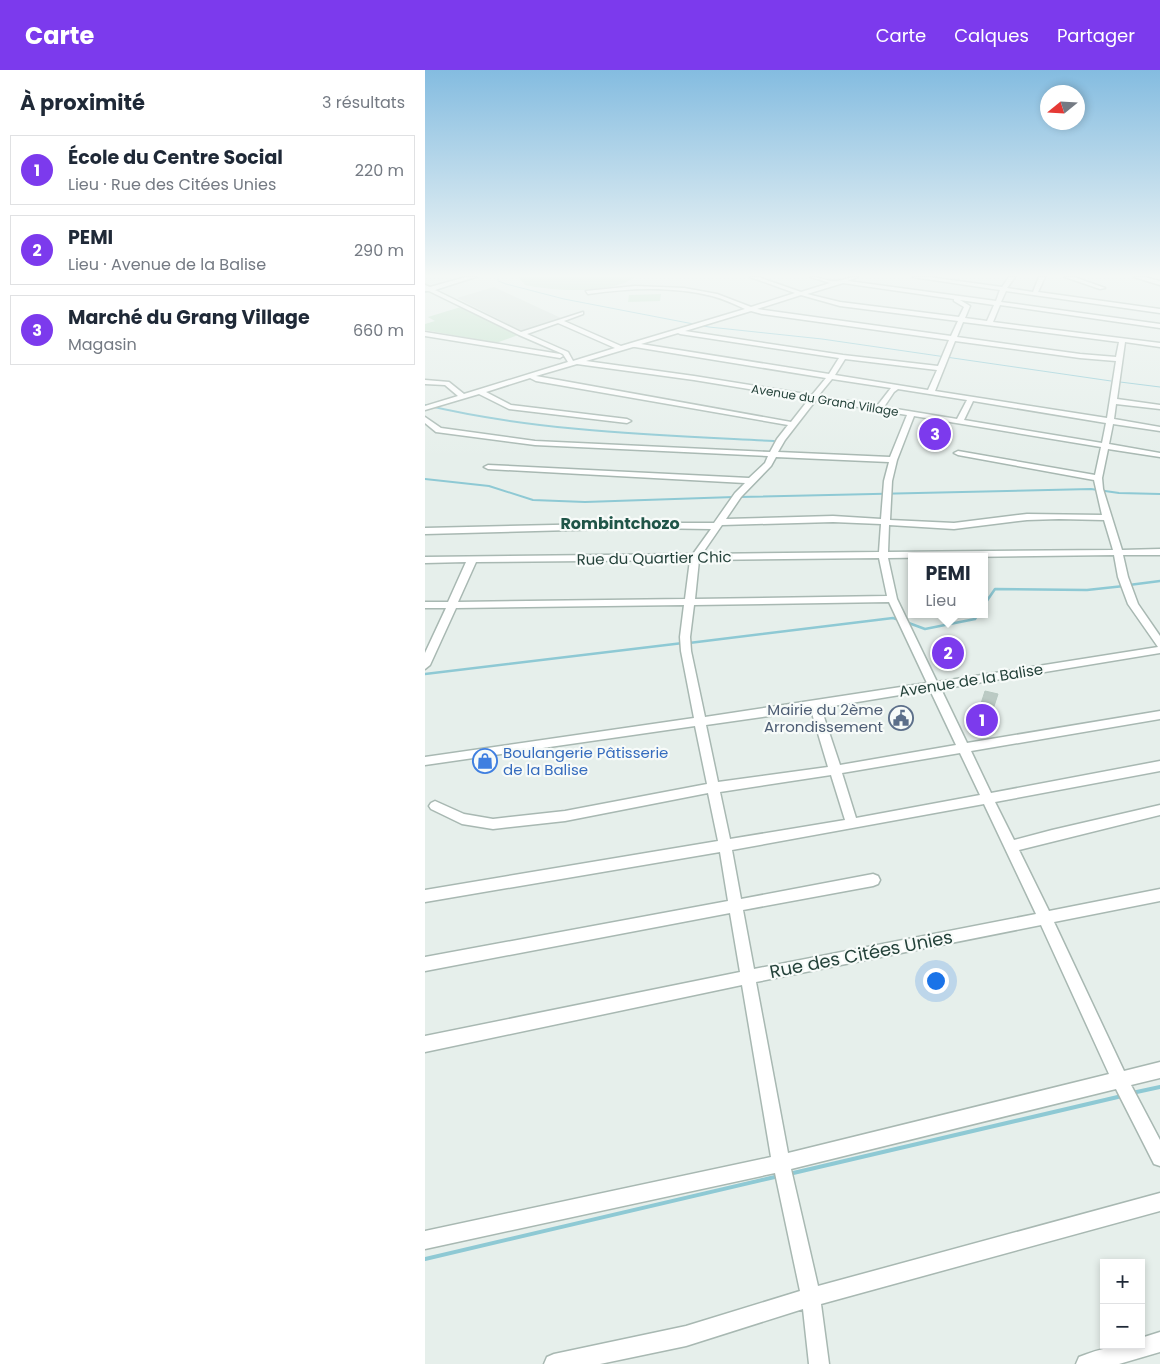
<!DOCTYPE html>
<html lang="fr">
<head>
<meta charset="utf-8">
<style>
	body { margin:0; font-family:Poppins,sans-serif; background:#f2f2f3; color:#1f2937 }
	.controls { position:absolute; right:15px; bottom:15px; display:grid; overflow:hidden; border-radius:0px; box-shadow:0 2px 8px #0003 }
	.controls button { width:45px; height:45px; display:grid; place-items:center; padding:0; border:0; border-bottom:1px solid #e0e1e3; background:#fff; color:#1f2937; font:25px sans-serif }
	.compass { position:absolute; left:615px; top:15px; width:45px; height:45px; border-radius:50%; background:#fff; box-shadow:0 2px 8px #0003; rotate:252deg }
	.you { position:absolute; left:510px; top:910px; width:18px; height:18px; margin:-12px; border:4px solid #fff; border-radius:50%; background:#1a73e8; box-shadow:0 0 0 8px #1a73e833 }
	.badge { display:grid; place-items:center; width:32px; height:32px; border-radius:50%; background:#7c3aed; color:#fff; font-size:16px; font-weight:700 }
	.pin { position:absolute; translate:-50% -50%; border:2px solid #fff; box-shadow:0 1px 5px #0006 }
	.popup { position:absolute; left:483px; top:483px; width:80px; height:65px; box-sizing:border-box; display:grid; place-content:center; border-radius:0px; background:#fff; filter:drop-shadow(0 1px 4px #0005); font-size:16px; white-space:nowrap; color:#747a83 }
	.popup b { font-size:19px; color:#1f2937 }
	.popup::after { content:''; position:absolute; left:50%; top:100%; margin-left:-10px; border:10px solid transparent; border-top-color:#fff }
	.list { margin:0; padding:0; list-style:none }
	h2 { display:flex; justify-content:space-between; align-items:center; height:65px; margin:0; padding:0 20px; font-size:21px }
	h2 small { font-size:16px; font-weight:400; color:#747a83 }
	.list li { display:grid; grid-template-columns:32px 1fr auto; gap:15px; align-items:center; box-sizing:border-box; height:70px; margin:0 10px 10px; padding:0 10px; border:1px solid #e0e1e3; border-radius:0px }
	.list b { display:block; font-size:19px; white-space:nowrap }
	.list p { margin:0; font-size:16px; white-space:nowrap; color:#747a83 }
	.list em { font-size:16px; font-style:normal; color:#747a83 }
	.map { position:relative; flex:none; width:735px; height:1294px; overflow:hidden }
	header { display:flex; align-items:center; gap:30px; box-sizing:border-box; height:70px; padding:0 25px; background:#7c3aed; color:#fff }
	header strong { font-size:24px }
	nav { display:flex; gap:28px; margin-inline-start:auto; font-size:18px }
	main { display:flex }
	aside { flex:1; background:#fff }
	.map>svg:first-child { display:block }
</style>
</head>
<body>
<header>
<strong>Carte</strong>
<nav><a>Carte</a><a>Calques</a><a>Partager</a></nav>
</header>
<main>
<aside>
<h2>À proximité<small>3 résultats</small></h2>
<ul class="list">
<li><span class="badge">1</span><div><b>École du Centre Social</b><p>Lieu · Rue des Citées Unies</p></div><em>220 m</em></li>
<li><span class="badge">2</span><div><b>PEMI</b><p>Lieu · Avenue de la Balise</p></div><em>290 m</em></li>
<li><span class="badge">3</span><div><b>Marché du Grang Village</b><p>Magasin</p></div><em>660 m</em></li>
</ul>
</aside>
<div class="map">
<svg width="735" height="1294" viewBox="0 0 735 1294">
	<rect width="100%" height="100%" fill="#e6efeb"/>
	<path fill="#d4dfda" d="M 69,217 L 136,248 L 97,261 L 32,228 Z"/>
	<path fill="#bfe0c8" d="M 93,207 L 210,207 C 186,225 128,221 100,215 Z
		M 236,224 L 235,231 L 203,232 L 204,225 Z
		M 39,236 L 93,265 L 71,273 L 0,260 L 0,254 L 10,251 L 3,247 Z"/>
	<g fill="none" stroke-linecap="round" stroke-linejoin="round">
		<path stroke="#8ec9d4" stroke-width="1" d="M 73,207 L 73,211 L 81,214 L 139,229 L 284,257 L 397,269 L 686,311
			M 695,312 L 735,317"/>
		<path stroke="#8ec9d4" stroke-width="2" d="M 0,335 C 114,362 233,365 349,371
			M 0,409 L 64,416 L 108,430 L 160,432 L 309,427
			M 314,427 L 666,419 L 694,423 L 735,424"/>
		<path stroke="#8ec9d4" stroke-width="2.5" d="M 704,515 L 735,511
			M 559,535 L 570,519 L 662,520 L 699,516
			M 481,552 L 500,559 L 550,549 L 553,544
			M 264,573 L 468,548 L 474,550
			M 0,604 L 258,573"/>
		<path stroke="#8ec9d4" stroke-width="4" d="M 707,1023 L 735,1017
			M 364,1104 L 697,1026
			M 0,1189 L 354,1106"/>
		<path fill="#8ec9d4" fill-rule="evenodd" d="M 49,207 L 56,207 L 0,223 L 0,221 Z"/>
	</g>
	<path fill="#bbcac4" stroke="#b8c9c2" d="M 516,573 L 538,582 L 531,592 L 509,584 Z
		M 560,621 L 573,624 L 560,664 L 547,662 Z"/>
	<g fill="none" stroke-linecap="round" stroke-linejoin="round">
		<defs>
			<path id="minor" d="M 41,207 L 50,207 L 10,220 L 96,262 L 158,242 L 158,244 L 139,251 L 196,276 L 320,239 C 309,234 299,229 287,226 C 247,216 204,218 163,224 L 161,221 L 210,216 L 259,218 L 292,224 L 326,237 L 370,223 L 325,207 L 333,207 L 376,222 L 405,213 L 386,207 C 395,207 404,212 412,211 C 419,210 425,207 433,207 L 423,211 L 571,231 L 575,220 L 488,207 L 503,207 L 577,217 L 584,207 L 590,207 L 582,218 L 608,222 L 614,207 L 620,207 L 613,222 L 735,239 L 735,243 L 581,221 L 576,232 L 735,254 L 735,258 L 575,235 L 568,252 L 735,273 L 735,277 L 700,272 L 692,329 L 735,335 L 735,339 L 691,334 L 689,349 L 735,357 L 735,361 L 688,354 L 684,374 L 735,383 L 735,387 L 683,379 L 677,408 L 678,419 L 697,480 L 735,479 L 735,485 L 698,485 L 703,507 L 713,534 L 735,566 L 735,583 L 516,619 L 542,673 L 735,641 L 735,649 L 546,681 L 566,723 L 735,691 L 735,701 L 570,732 L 589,770 L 627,760 L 735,735 L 735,745 L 594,780 L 624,841 L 735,819 L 735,831 L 629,852 L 699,1001 L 735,992 L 735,1008 L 706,1015 L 735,1070 L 735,1096 L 729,1094 L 691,1019 L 366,1099 L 393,1216 L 735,1123 L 735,1141 L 396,1234 L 404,1294 L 384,1294 L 378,1239 L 261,1276 L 175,1294 L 119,1294 L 122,1287 L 129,1284 L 261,1256 L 375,1221 L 350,1103 L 0,1179 L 0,1161 L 346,1087 L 317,915 L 0,982 L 0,966 L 315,902 L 305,843 L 0,901 L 0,887 L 303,831 L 295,782 L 0,832 L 0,820 L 293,771 L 283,723 L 140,751 L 68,759 L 37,754 L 6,739 L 4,736 L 6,733 L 10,731 L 39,744 L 68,749 L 140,741 L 282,714 L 270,656 L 0,695 L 0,687 L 269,648 L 256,581 L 255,567 L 259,535 L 31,538 L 5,595 L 0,599 L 0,583 L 21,538 L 0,538 L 0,532 L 23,532 L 41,492 L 0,493 L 0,487 L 268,484 L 286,459 L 219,458 L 0,464 L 0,458 L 219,453 L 289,453 L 310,423 L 320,413 L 63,399 L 59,397 L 63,395 L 324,408 L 340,393 L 343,386 L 110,375 L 11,362 L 0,353 L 0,347 L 16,358 L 110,371 L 345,382 L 352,369 L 363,355 L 111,311 L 105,308 L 61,322 L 86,335 L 202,349 L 206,351 L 202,353 L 84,339 L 54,324 L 0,340 L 0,336 L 33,326 L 20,315 L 0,314 L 0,310 L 24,312 L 39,324 L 143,292 L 138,284 L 94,265 L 4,221 L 0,221 L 0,215 L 5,217 ZM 418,213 L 529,229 L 529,231 L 539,237 L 534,247 L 415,232 L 382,224 ZM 376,225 L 415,236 L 533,251 L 526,266 L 332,239 ZM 535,230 L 569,235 L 562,251 L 540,248 L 545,236 ZM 326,241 L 337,244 L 524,270 L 513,296 L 418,285 L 260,261 ZM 538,252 L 694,272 L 691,287 L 655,284 L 532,267 ZM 133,253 L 190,278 L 148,291 L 143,282 L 102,264 ZM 253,263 L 255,264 L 414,288 L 404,304 L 216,274 ZM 530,271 L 655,288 L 691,291 L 682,348 L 510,321 ZM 208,277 L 210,277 L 401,308 L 387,325 L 269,306 L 161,291 ZM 420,289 L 512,300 L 503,320 L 410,305 ZM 152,294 L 269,310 L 384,329 L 366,352 L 111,306 ZM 407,309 L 466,318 L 452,336 L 393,326 ZM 473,319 L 542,330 L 532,349 L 459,337 L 469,322 ZM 391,330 L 482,345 L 465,387 L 353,382 L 360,370 ZM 548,331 L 681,353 L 677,373 L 539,350 ZM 489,346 L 676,377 L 670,405 L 533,381 L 529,383 L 533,385 L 669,410 L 677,445 L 602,444 L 529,453 L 465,450 L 467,411 L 472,390 ZM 351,387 L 464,392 L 459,411 L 456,449 L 408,446 L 301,449 L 316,427 L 346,396 ZM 634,449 L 679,450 L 688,480 L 463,482 L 464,455 L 529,459 L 602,450 ZM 408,452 L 456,454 L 454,482 L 277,484 L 297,455 ZM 689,485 L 693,507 L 703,534 L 733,577 L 512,612 L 472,529 L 463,488 ZM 454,488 L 462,526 L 270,529 L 274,490 ZM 265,490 L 260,529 L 33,532 L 51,492 ZM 464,532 L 502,613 L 280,647 L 266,581 L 265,567 L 269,535 ZM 505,620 L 531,675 L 415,695 L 396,638 ZM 386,640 L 403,697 L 293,712 L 281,655 ZM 535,683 L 555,725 L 431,748 L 417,703 ZM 406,705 L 420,750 L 305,769 L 295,722 ZM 559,734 L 611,844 L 329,899 L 318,840 L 448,816 L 453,814 L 455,810 L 453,806 L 448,804 L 316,829 L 307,780 ZM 616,855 L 684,1004 L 363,1083 L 331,912 Z
				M 640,207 L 649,207 L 680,218 L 675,219 Z
				M 709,207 L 719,207 L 735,211 L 735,215 Z
				M 0,262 L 135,284 L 138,286 L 135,288 L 0,266 Z
				M 735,1262 L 735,1282 L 694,1294 L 651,1294 L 654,1287 C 676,1278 693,1275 716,1275 L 716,1268 Z"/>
		</defs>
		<use href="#minor" stroke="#a8b8b2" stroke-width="3"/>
		<use href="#minor" fill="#fff" fill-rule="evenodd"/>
	</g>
	<linearGradient id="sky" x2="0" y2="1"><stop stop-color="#84bce0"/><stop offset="0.53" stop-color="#f4f8f6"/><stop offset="1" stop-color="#f4f8f6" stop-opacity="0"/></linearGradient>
	<rect width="735" height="388" fill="url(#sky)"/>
	<defs>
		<symbol id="civic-ring" viewBox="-11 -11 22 22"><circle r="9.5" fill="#f7fbf9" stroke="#5c6f8a" stroke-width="1.5"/><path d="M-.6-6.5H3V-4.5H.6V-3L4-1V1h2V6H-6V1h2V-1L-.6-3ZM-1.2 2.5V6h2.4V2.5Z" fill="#5c6f8a"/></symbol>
		<symbol id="shop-ring" viewBox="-11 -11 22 22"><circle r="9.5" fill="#f7fbf9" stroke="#3f7fe0" stroke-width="1.5"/><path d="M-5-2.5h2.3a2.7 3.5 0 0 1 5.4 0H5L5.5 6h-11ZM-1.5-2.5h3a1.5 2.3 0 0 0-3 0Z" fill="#3f7fe0"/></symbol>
	</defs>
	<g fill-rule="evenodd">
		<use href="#civic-ring" x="462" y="634" width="28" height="28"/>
		<use href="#shop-ring" x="46" y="677" width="28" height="28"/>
	</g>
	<g text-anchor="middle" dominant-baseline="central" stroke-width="4.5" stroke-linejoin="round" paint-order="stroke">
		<g font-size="12" fill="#24423a" stroke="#f7fbf9">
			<text transform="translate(400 330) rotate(9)">Avenue du Grand Village</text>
		</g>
		<g font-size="15" fill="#24423a" stroke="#f7fbf9">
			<text transform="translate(229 488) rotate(-1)">Rue du Quartier Chic</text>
			<text transform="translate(546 610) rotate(-9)">Avenue de la Balise</text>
		</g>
		<g font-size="15" fill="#4e5e75" stroke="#f7fbf9" text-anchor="end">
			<text x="458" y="639">Mairie du 2ème<tspan x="458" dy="17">Arrondissement</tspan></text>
		</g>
		<g font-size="15" fill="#366cbe" stroke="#f7fbf9" text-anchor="start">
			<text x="78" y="682">Boulangerie Pâtisserie<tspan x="78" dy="17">de la Balise</tspan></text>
		</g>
		<g font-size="16" font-weight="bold" fill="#1f5548" stroke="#f7fbf9">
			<text x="195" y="453">Rombintchozo</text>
		</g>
		<g font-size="18" fill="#24423a" stroke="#f7fbf9">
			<text transform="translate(436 884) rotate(-11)">Rue des Citées Unies</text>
		</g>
	</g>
</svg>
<div class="controls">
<button>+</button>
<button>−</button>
</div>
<svg class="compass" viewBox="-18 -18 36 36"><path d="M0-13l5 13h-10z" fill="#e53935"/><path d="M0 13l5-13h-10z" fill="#747a83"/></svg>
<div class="you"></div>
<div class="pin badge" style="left:557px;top:650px">1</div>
<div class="pin badge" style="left:523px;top:583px">2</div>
<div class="popup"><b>PEMI</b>Lieu</div>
<div class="pin badge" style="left:510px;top:364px">3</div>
</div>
</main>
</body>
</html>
